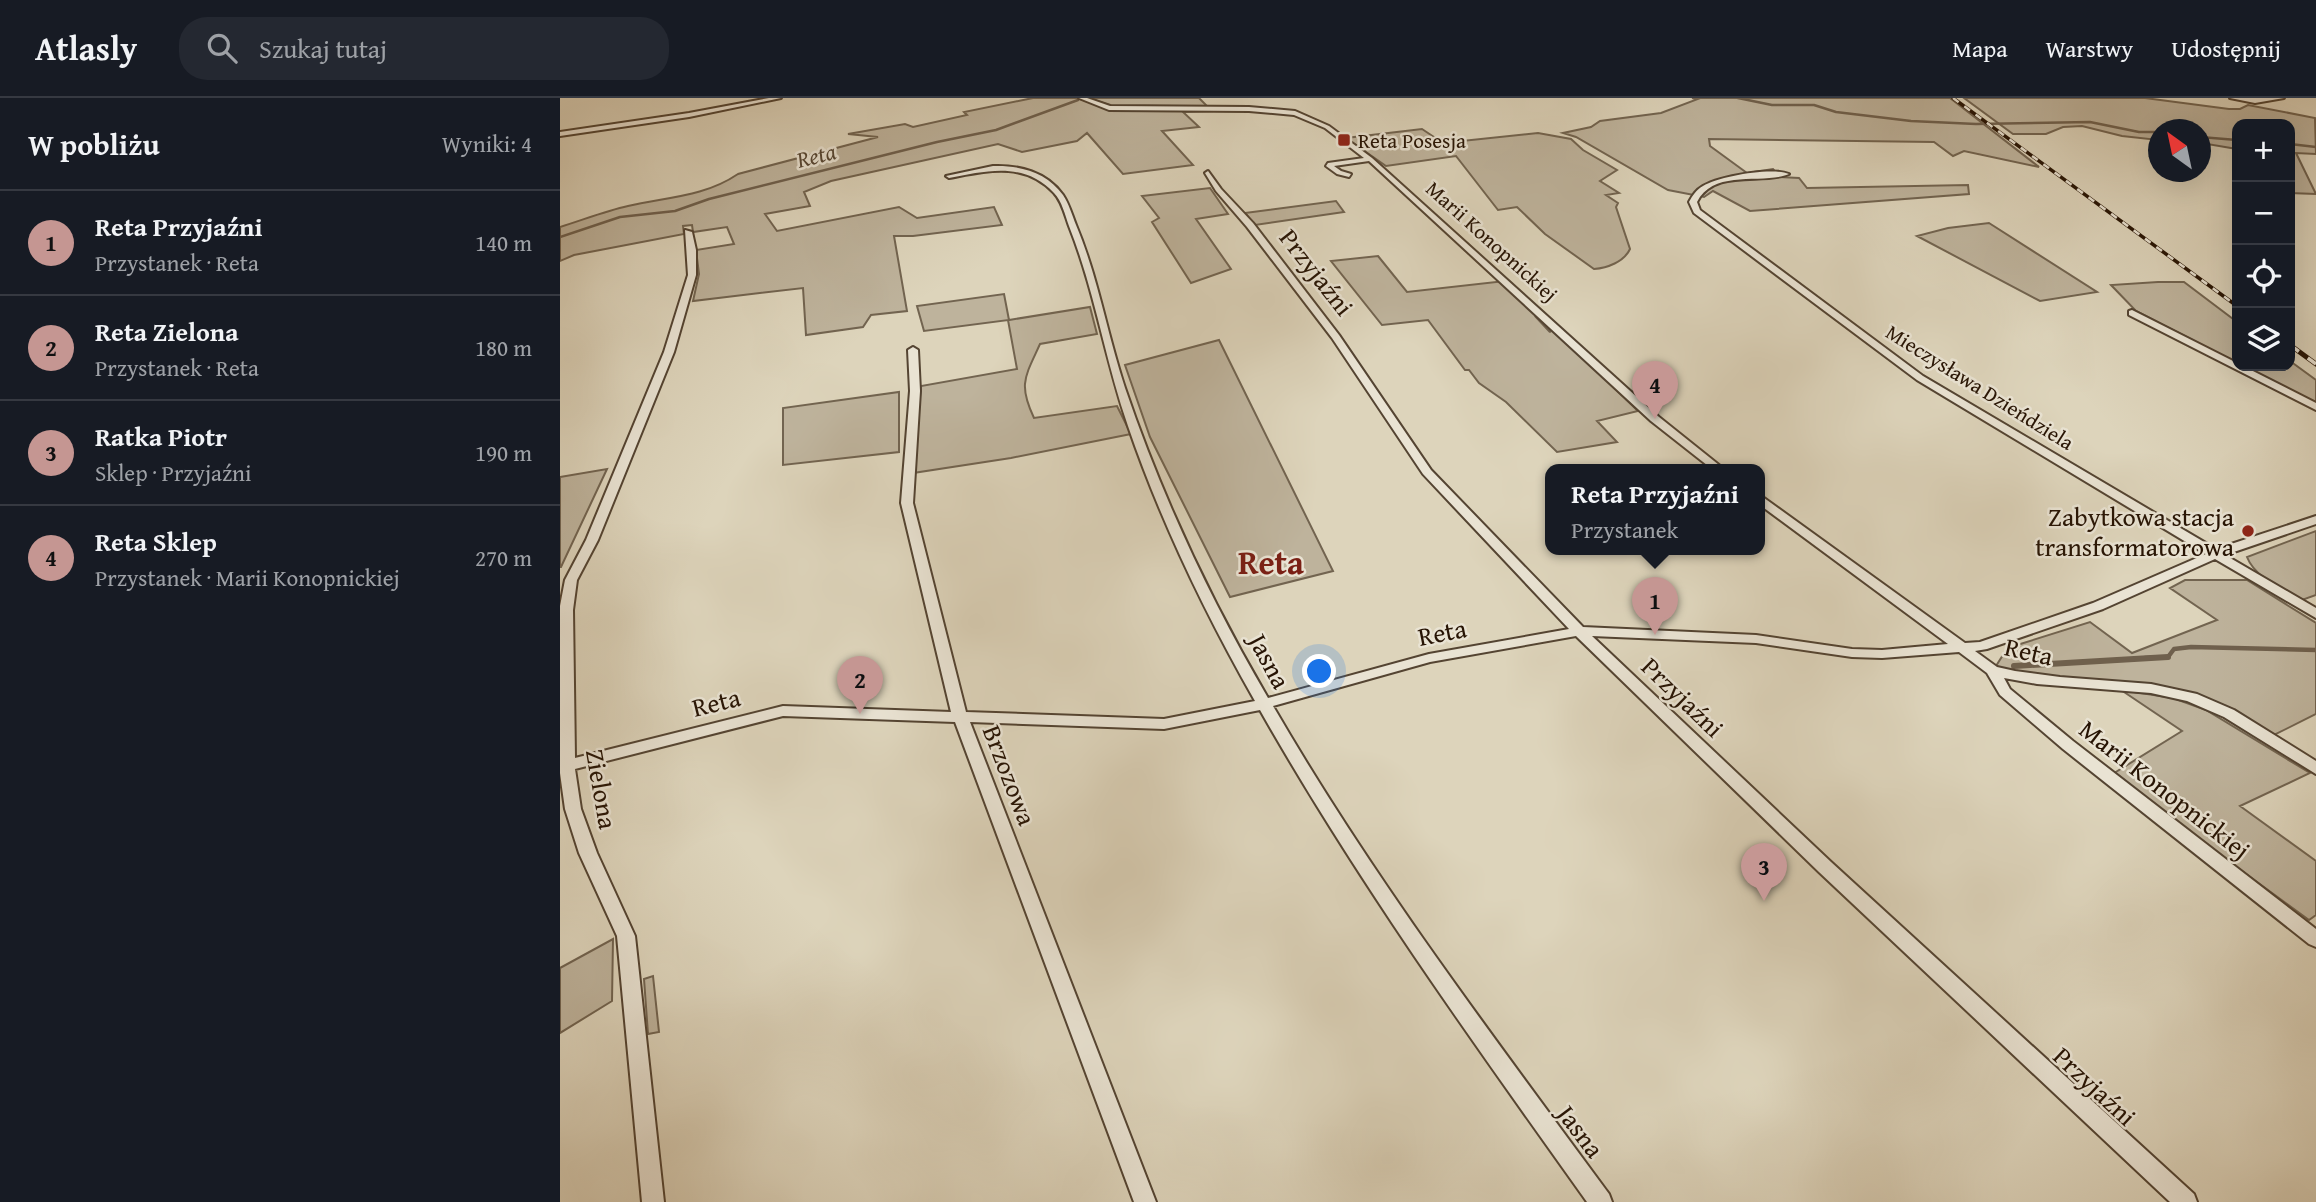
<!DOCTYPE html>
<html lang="pl">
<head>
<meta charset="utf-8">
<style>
	body { margin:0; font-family:"Gentium Book Plus",serif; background:#242831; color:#f1f3f6 }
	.controls { position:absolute; right:21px; top:21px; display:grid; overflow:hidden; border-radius:14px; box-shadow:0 7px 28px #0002 }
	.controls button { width:63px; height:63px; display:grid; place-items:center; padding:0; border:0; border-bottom:2px solid #363941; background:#171b24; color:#f1f3f6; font:35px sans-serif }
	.compass { position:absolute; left:1588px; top:21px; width:63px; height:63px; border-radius:50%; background:#171b24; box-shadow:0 7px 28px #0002; rotate:327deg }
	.you { position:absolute; left:760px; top:574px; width:24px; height:24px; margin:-18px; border:5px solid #fff; border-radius:50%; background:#1a73e8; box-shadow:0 0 0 10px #1a73e833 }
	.badge { display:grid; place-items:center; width:46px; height:46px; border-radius:50%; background:#c59692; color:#111; font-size:23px; font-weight:700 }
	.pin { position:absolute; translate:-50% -58px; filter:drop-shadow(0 2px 4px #0008) }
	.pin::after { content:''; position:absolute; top:37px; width:24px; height:21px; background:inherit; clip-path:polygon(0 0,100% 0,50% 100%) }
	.popup { position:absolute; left:985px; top:366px; width:220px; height:91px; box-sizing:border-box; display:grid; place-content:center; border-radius:14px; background:#171b24; filter:drop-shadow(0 2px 5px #0005); font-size:23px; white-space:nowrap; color:#9ea1a6 }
	.popup b { font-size:26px; color:#f1f3f6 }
	.popup::after { content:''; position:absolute; left:50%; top:100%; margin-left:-14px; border:14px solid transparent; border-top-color:#171b24 }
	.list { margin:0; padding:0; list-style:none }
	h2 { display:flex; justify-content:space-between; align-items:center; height:91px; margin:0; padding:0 28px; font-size:30px }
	h2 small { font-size:23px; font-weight:400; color:#9ea1a6 }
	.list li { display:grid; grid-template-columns:46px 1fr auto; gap:21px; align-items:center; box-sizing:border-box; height:105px; padding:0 28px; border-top:2px solid #363941 }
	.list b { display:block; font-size:26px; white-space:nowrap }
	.list p { margin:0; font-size:23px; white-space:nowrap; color:#9ea1a6 }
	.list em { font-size:23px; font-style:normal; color:#9ea1a6 }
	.icon { flex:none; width:38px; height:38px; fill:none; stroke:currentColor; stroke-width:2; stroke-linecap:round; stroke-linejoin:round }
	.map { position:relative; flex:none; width:1756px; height:1104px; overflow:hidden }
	header { display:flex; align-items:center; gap:42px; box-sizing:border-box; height:98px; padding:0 35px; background:#171b24; border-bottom:2px solid #363941 }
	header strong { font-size:33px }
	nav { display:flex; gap:38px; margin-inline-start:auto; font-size:24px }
	.search { width:490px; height:63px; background:#242831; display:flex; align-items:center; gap:18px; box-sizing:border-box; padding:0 24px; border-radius:28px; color:#9ea1a6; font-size:26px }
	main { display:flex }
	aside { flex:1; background:#171b24 }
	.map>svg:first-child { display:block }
</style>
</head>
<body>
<header>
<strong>Atlasly</strong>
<div class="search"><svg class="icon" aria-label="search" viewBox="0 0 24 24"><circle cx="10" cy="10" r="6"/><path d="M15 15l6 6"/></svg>Szukaj tutaj</div>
<nav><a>Mapa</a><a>Warstwy</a><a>Udostępnij</a></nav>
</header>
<main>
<aside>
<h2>W pobliżu<small>Wyniki: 4</small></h2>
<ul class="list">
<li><span class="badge">1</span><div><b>Reta Przyjaźni</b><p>Przystanek · Reta</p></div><em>140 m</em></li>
<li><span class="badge">2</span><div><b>Reta Zielona</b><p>Przystanek · Reta</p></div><em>180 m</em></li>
<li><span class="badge">3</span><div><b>Ratka Piotr</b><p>Sklep · Przyjaźni</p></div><em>190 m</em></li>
<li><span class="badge">4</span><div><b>Reta Sklep</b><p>Przystanek · Marii Konopnickiej</p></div><em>270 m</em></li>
</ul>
</aside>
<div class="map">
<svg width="1756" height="1104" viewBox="0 0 1756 1104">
	<rect width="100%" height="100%" fill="#ddd4bb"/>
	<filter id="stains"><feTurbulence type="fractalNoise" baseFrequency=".00286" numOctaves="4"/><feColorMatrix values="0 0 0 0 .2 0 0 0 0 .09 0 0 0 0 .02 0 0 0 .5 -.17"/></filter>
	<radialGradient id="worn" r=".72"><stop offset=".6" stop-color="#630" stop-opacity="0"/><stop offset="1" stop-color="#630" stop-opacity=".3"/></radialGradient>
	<path fill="#beb39c" stroke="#726450" stroke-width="2" d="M 473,0 L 518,0 L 545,10 L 563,13 L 603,8 L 552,8 L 528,0 L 639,0 L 652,13 L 623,14 L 639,29 L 602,33 L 633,67 L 563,76 L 527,35 L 517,43 L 462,54 L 438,46 L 271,83 L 244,94 L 250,108 L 205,116 L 217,133 L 339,109 L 357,120 L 434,109 L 442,127 L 353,138 L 334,138 L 347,213 L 311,217 L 303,229 L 246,237 L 243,190 L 133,203 L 139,176 L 136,152 L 174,146 L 167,129 L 133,134 L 132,127 L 123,128 L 124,136 L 14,157 L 0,163 L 0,129 C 23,122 45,113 68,108 C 107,99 144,99 178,76 L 318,39 L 288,36 L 345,26 L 353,29 L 407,17 L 404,14 Z
		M 1132,0 L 1390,0 L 1479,69 L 1404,53 L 1393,58 L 1374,44 L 1149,41 L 1150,48 L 1187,75 L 1213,71 L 1220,79 L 1239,80 L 1247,90 L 1408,87 L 1409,96 L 1190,113 L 1153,93 L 1144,99 L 1108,92 L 1016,39 L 1003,35 L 1031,29 L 1040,23 L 1101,15 L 1138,1 Z
		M 1404,0 L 1585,0 L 1669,11 L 1680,11 L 1688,7 L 1755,20 L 1756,56 L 1736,55 L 1756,96 L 1730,95 L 1730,26 L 1677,26 L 1677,51 L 1641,45 L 1640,32 L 1598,32 L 1598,42 L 1562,38 L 1522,28 L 1503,29 L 1486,36 L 1453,36 Z
		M 862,31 L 883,45 L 978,35 L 1011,41 L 1023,52 L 1057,72 L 1040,83 L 1059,95 L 1046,97 L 1058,105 L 1056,109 L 1070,151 C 1064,164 1047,170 1034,171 L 985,136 L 957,109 L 938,112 L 896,58 L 826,68 L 786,40 Z
		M 650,90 L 668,116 L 636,121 L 671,171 L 631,185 L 592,124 L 599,120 L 582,98 Z
		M 776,103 L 784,114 L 695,127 L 685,115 Z
		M 1429,125 L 1537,194 L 1480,203 L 1357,138 L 1388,130 Z
		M 818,158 L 847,194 L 945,183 L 1078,313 L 1037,323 L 1057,344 L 997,354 L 946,304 L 919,285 L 909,272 L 905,272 L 868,222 L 822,227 L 771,163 Z
		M 1598,184 L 1624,184 L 1677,224 L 1677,265 L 1576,213 L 1551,187 Z
		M 444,196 L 449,222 L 530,209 L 537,236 L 480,246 C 465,279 458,286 474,320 L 557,308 L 571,336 L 451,360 L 353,375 L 361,288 L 457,271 L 448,222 L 364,233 L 357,208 Z
		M 659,242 L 773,473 L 670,499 L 590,339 L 565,267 Z
		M 1730,263 L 1756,282 L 1756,306 L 1682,268 L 1730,268 Z
		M 339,294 L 339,354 L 223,367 L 223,310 Z
		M 47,371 L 1,469 L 0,469 L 0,379 Z
		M 1756,433 L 1756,497 L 1742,502 C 1723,491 1695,480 1687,459 Z
		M 1625,482 L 1687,482 L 1756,525 L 1756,616 L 1712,638 C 1676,619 1641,594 1600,588 C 1545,580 1489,588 1436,568 L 1443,557 L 1454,548 L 1530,524 L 1572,555 L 1657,522 L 1610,490 Z
		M 1561,592 L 1613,600 L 1646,612 L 1750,675 L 1680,708 L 1756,763 L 1756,817 L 1749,822 L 1551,677 L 1622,633 Z
		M 53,841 L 52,903 L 0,935 L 0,870 Z
		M 93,878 L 99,934 L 88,936 L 84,881 Z"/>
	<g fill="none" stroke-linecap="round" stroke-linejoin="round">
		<path stroke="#6f604d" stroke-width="2.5" d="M 1178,0 L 1212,7 L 1254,7 L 1276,14 L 1351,23 L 1416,26 L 1530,24 L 1579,34 L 1598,34
			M 1640,39 L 1677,42
			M 1730,46 L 1756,49
			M 0,139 L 60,119 L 115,113 L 149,101 L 377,44 L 436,32 L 518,2"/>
		<path stroke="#6f604d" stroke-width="3.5" d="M 976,218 L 990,233"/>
		<path stroke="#6f604d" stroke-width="4.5" d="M 1585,560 L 1608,559 L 1614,551 L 1631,549 L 1756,552"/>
		<path stroke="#6f604d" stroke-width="6" d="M 1454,568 L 1608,559"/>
		<defs>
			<path id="minor" d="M 209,0 L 221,0 L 129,19 L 0,38 L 0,34 L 129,15 Z
				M 519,0 L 527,0 L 550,8 L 689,9 L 735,13 L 769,28 L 812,60 L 1099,319 L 1164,371 L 1152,371 L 1091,323 L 809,63 L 774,68 L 781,73 L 791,76 L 789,79 L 777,76 L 766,68 L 768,65 L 804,60 L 765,30 L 734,17 L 689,13 L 549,12 Z
				M 1670,0 L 1724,0 L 1695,5 Z
				M 433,68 C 459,67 487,74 503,97 C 509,106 512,117 516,127 C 538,179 547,236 565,290 C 602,399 650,501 708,600 L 869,556 L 1009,531 L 863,376 L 772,240 L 687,129 L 656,93 L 645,75 L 648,73 L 661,91 L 693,125 L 779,237 L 871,372 L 1023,529 L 1196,537 L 1292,551 L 1322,552 L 1388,546 L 1200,407 L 1200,397 L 1405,545 L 1420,544 L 1533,505 L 1646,456 L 1357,282 L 1134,115 L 1129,104 C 1133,97 1136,92 1143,88 C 1160,78 1212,69 1229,76 C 1203,87 1154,70 1137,104 L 1140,112 L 1363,278 L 1656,451 L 1756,418 L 1756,426 L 1665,457 L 1756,510 L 1756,520 L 1655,461 L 1543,511 L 1427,551 L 1415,553 L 1437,569 L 1455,573 L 1500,579 L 1591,586 L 1637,596 L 1674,612 L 1756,663 L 1756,676 L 1664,619 L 1627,603 L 1591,595 L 1477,586 L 1444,580 L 1450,591 L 1513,643 L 1756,831 L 1756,849 L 1749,846 L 1503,651 L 1440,597 L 1427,575 L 1399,554 L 1322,560 L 1292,559 L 1196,545 L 1032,538 L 1271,764 L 1634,1096 L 1637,1104 L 1610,1104 L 1259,774 L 1016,538 L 870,564 L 713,608 C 812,779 932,937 1049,1096 L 1052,1104 L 1027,1104 C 913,944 797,783 700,612 L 604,631 L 410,624 L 596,1104 L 574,1104 L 395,624 L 223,618 L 15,671 L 21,711 L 37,755 L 75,838 L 104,1104 L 82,1104 L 57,838 L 19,755 L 5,711 L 0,675 L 0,508 L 5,482 L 26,442 L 104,254 L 128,177 L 125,132 L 132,134 L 136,152 L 136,177 L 114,254 L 38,442 L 17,482 L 13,512 L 15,660 L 223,608 L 391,614 L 341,405 L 350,293 L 348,252 L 353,249 L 358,252 L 360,293 L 353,405 L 406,614 L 604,621 L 695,603 C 645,515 601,424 568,328 C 545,262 535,193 509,128 C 505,117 502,103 494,95 C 464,63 427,73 389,80 L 386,78 Z
				M 1572,212 L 1677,265 L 1677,268 L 1683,268 L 1756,305 L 1756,312 L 1569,217 L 1569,213 Z"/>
		</defs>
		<use href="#minor" stroke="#544432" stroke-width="4"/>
		<use href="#minor" fill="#e9e3d3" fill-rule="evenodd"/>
		<defs>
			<path id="rail-far1" d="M 1393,0 L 1677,208"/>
			<path id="rail" d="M 1730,247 L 1756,266"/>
		</defs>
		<use href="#rail-far1" stroke="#271404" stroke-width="3.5"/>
		<use href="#rail" stroke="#271404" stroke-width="5"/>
		<use href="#rail-far1" stroke="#e9e3d3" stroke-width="2.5" stroke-dasharray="7" stroke-linecap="butt"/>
		<use href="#rail" stroke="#e9e3d3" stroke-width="3.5" stroke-dasharray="11" stroke-linecap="butt"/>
	</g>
	<g fill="#8f2418" stroke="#e9e3d3" stroke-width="2.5">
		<rect x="777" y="35" width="14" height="14" rx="3.5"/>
		<circle cx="1688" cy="433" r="7"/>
	</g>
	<g text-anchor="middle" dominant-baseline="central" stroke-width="5" stroke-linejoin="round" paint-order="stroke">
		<g font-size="21" fill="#271404" stroke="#e9e3d3" text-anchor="start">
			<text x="798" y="42">Reta Posesja</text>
		</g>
		<g font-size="21" fill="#271404" stroke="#e9e3d3">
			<text transform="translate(932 143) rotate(42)">Marii Konopnickiej</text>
			<text transform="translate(1420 289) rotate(32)">Mieczysława Dzieńdziela</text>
		</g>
		<g font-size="23" font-style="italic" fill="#574734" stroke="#e9e3d3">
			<text transform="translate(256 57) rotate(-14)">Reta</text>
		</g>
		<g font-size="26" fill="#271404" stroke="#e9e3d3">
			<text transform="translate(757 174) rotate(52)">Przyjaźni</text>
			<text transform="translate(882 534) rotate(-11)">Reta</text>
			<text transform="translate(1469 553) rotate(13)">Reta</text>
			<text transform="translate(710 563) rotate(62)">Jasna</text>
			<text transform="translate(1123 599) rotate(44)">Przyjaźni</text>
			<text transform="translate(156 604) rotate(-14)">Reta</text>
			<text transform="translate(450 677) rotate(69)">Brzozowa</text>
			<text transform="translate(42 691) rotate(80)">Zielona</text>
			<text transform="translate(1605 691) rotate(38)">Marii Konopnickiej</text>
			<text transform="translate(1535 988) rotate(43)">Przyjaźni</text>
			<text transform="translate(1021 1033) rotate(53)">Jasna</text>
		</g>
		<g font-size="26" fill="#271404" stroke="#e9e3d3" text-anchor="end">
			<text x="1674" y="418">Zabytkowa stacja<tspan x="1674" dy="30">transformatorowa</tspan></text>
		</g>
		<g font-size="33" font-weight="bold" fill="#7a1f14" stroke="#e9e3d3">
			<text x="711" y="464">Reta</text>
		</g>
	</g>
	<rect width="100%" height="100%" filter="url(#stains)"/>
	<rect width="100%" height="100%" fill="url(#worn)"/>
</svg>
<div class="controls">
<button>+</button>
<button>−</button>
<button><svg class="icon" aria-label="locate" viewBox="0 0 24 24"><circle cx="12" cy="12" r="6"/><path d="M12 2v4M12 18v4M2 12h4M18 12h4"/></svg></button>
<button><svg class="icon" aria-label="layers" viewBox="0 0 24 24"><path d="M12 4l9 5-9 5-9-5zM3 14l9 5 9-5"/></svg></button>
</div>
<svg class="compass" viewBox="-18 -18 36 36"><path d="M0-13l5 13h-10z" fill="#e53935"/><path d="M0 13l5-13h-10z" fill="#9ea1a6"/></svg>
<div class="you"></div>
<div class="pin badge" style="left:1095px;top:537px">1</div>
<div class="popup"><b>Reta Przyjaźni</b>Przystanek</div>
<div class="pin badge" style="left:300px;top:616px">2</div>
<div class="pin badge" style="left:1204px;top:803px">3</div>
<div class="pin badge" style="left:1095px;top:321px">4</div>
</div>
</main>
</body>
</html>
